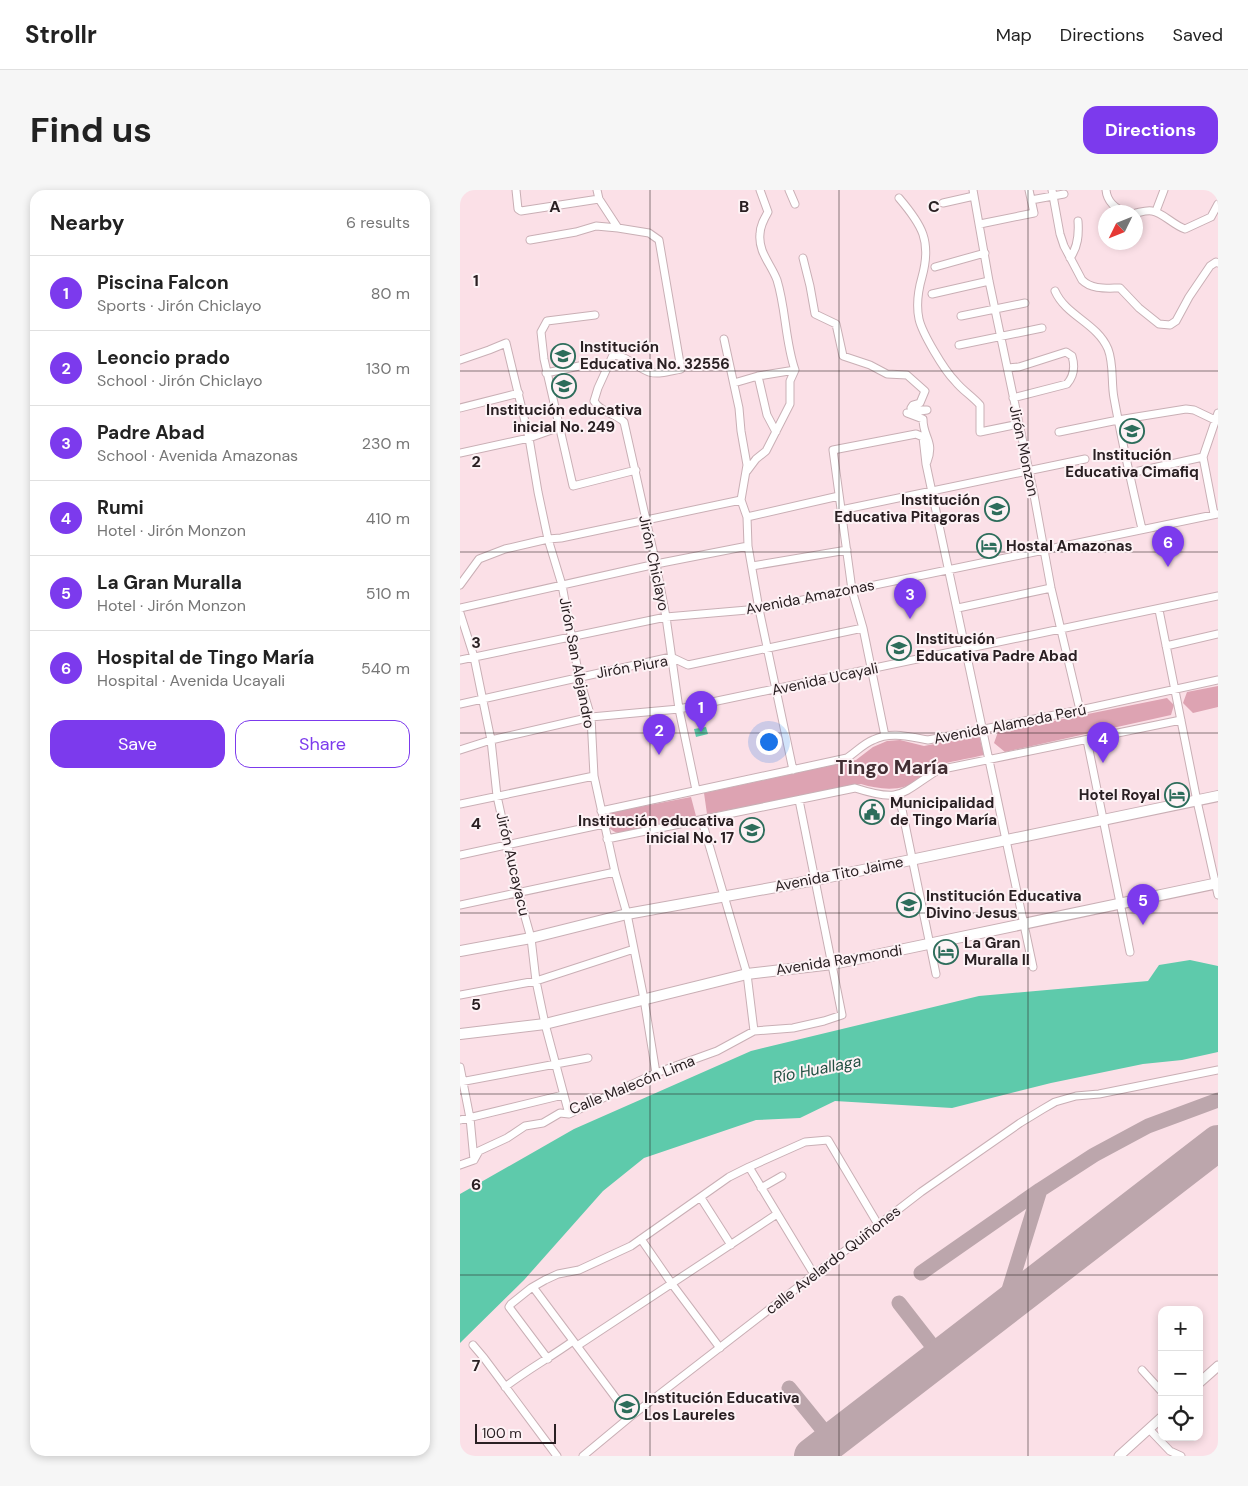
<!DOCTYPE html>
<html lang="en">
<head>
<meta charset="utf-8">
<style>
	body { margin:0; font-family:"DM Sans",sans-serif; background:#f6f6f6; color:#222 }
	.controls { position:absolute; right:15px; bottom:15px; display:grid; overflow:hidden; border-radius:10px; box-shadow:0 2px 8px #0003 }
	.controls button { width:45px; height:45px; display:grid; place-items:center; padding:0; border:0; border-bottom:1px solid #e0e0e0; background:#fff; color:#222; font:25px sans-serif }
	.compass { position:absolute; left:638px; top:15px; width:45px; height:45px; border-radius:50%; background:#fff; box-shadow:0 2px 8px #0003; rotate:227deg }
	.scale { position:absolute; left:15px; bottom:12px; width:81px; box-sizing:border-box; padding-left:5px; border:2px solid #2a2023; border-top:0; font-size:14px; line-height:18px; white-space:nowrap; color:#2a2023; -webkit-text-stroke:4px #fdf2f5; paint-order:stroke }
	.you { position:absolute; left:308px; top:551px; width:18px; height:18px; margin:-12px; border:4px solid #fff; border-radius:50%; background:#1a73e8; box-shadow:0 0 0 8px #1a73e833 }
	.badge { display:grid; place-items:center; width:32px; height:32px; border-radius:50%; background:#7c3aed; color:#fff; font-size:16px; font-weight:700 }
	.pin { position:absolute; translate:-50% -41px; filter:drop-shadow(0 1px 2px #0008) }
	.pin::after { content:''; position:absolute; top:26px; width:18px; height:15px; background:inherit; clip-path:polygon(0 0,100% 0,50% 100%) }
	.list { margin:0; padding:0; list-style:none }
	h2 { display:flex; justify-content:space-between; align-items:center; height:65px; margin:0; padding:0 20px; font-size:21px }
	h2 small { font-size:16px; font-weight:400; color:#767676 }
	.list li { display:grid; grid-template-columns:32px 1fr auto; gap:15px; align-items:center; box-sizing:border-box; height:75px; padding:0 20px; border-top:1px solid #e0e0e0 }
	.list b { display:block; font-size:19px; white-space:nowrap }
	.list p { margin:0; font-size:16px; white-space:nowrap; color:#767676 }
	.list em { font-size:16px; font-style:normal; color:#767676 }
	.actions { display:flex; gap:10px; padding:15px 20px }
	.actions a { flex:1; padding:11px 0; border:1px solid #7c3aed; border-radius:15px; text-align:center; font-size:18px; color:#7c3aed }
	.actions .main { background:#7c3aed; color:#fff }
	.icon { flex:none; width:28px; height:28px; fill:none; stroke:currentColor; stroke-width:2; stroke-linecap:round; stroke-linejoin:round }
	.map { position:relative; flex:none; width:758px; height:1266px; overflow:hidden; border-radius:15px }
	header { display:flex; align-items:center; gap:30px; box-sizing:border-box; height:70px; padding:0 25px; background:#fff; border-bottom:1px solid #e0e0e0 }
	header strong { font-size:24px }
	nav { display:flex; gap:28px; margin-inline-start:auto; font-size:18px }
	.intro { display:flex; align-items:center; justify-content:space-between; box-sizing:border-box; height:120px; padding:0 30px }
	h1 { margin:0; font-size:35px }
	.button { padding:12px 22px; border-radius:15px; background:#7c3aed; color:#fff; font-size:18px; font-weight:700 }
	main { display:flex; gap:30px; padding:0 30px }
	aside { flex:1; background:#fff; border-radius:15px; box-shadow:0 2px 8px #0003 }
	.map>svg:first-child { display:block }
</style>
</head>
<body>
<header>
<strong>Strollr</strong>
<nav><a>Map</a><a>Directions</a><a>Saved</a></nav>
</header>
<div class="intro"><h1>Find us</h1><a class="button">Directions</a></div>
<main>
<aside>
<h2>Nearby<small>6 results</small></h2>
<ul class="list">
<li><span class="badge">1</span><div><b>Piscina Falcon</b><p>Sports · Jirón Chiclayo</p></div><em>80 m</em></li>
<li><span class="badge">2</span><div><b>Leoncio prado</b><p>School · Jirón Chiclayo</p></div><em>130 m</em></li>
<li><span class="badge">3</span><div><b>Padre Abad</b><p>School · Avenida Amazonas</p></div><em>230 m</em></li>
<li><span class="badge">4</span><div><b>Rumi</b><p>Hotel · Jirón Monzon</p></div><em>410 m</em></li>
<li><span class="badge">5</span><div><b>La Gran Muralla</b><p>Hotel · Jirón Monzon</p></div><em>510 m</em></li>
<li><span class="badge">6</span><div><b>Hospital de Tingo María</b><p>Hospital · Avenida Ucayali</p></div><em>540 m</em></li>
</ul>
<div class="actions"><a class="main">Save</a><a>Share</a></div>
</aside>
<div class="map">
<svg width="758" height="1266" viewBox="0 0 758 1266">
	<rect width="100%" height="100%" fill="#fbe0e7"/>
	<path fill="#dda3b2" d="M 758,496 L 758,517 L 733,523 L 723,513 L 727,502 Z
		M 707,508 L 714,515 L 711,525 L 545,562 L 534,553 L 538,542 Z
		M 519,545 L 524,565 C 508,569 484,572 471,578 C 466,580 464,586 460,589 C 443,602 421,600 401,594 L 247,624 L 244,603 L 396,570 L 413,557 L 427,551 L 440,550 L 464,556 Z
		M 231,607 L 236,626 L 158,643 C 147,640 144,630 153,622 Z"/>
	<path fill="#5ecaab" d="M 246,537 L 248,544 L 236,547 L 234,539 Z
		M 730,770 L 758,776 L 758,862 L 722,870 L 683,874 L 591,893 L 492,918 L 375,911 L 340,928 L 296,930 L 184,968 L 143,1001 L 64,1090 L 0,1153 L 0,1004 L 114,939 L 291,861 L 519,806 L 688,791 L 699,775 Z"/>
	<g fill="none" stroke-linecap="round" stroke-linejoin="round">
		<path stroke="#bca6ac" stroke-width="15" d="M 461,1083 L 580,1000
			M 439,1113 L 481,1167
			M 543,1119 L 580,1000 L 634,965 L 688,936 L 758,910
			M 329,1198 L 372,1251"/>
		<path stroke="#bca6ac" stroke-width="36" d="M 352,1266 L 758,953"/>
		<defs>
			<path id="minor" d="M 56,0 L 58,19 L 61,21 L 139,9
				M 137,0 L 139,9 L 158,38 L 189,43 L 199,50 L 221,179 C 210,181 200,185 189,182 C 176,177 167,166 153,165 L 138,198 L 134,211 C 141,223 155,223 164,232 L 196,374 L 206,427 L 219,519 L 236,600
				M 329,0 L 335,14
				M 513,0 L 529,91 L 574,305 L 591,398 L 620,520
				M 592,0 L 600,44 L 604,56 L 622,90 C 632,100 647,98 660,98 L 679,118 L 699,134 L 710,135 L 716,131 L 729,107 L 750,76 L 756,72 L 758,73
				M 646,0 C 647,11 655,19 666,22
				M 439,8 C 462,35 472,51 462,87 C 458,101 456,115 459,129 C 462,143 484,180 495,191 C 502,200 512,206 520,215 L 520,242 L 559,234
				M 571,10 L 604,4
				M 483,13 L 514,6
				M 696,21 L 704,0
				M 676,23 C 681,22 687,20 692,21 C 702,22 713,35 725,39 L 751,27 L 758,14
				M 520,34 L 574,23 L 569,0
				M 70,50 L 116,42 L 136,36 L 158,38
				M 343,68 L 350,96 L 355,124 L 376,134 L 383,166 L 410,175 L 427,184 L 447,185 L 465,201 L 460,213 L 453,215 L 451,218 L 452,220 L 467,220 L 447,223 L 463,229 C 463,248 475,251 467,272
				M 610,68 C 618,57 619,45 618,31
				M 475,77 L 525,63
				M 595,101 C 606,126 637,133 648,159 C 654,174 651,193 654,208 C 662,252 672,296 682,339
				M 472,104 L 529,91
				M 135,125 L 87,131 L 81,142 L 84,169 L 113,296 L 176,280
				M 501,126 L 565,113
				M 264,149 L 279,218 L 281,241 L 287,275 L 281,310 L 287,327 L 288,356 L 299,419 L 333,580
				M 499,155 L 582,138
				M 0,170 L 29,160 L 46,153 L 69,248 L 78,302 L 88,349 L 102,395 L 119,487 L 131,527 L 134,586 L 155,682 L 167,724 L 184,809 L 196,883
				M 548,178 L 559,177 L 606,162 L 612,166 C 615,176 614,186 607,194 L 553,208
				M 86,183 L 124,175
				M 298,186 L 307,225 L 316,242
				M 274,193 L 298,186 L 335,180
				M 0,218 L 59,203
				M 599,242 L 658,230 L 726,219 L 734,220 L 755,230
				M 0,263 L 69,248 L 100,237
				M 287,281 L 296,269 L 306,261 L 330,214 L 330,191 L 335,180 C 325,151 326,119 317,90 C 311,74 298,62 300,44 C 300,36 304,29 308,22 L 300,0
				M 670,283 L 743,267
				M 381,320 L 625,269
				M 754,324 L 743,267 L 758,223
				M 287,327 L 379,306
				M 292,376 L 387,360
				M 0,395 L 19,369 L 45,359 L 88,349 L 101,348 L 281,310
				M 0,418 L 196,374 L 288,356
				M 498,418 L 591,398
				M 699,420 L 737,611 L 758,705
				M 0,423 L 14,467 L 31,550 L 37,606 L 58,702 L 71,748 L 76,791 L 85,834 L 109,924
				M 706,456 L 758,444
				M 0,470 L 206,427 L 299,419 L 758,324
				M 0,514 L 211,467 L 228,475 L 403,438
				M 425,546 L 403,438 L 392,400 L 373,260 L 456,244 L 463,247 L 466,274 L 573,777
				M 627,550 L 670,762
				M 0,560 L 31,550 L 131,527 L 219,519 L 758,406
				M 439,605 L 476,784
				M 0,614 L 134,586
				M 141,621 L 387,568 C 396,562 403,554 413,550 C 431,541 450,547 468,550 L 620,520 L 758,490
				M 242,631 L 287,784 L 294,841
				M 147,649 L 395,598 C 442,613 440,604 478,580 L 721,530
				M 0,665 L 144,634
				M 0,715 L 155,682
				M 0,805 L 76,791 L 174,759
				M 0,877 L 10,928 L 14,970
				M 0,892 L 128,868
				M 0,930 L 103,905
				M 0,975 L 14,970 L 19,961 L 47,948 L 65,936 L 83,933 L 100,923 L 109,924 L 196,883 L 257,861 L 294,841 L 333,838 L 364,831 L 382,825 L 339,610
				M 289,977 L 355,1086
				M 301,998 L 322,986
				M 241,1008 L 271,1055
				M 181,1049 L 212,1094 L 260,1158
				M 73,1097 L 170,1227
				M 13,1155 L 24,1168 L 97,1266
				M 117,1156 L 317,1024
				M 88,1169 L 49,1117 L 51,1114 L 71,1098 L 85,1090 L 98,1084 L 119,1080 L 171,1056 L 269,987 L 289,977 L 345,952 L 368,950 L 419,1036
				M 682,1180 L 702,1202
				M 45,1197 C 67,1180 91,1167 113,1151
				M 689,1239 L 710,1261 L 721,1266
				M 123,1266 L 170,1227 L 461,1002 L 560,933 L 583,919 L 595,912 L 616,906 L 639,904 L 758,880"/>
			<path id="major" d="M 739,1193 L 758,1176
				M 659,1266 L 702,1227"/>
			<path id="highway" d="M 0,761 L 71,748 L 167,724 L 355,690 L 758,606
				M 0,844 L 85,834 L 287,784 L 373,774 L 758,693"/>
		</defs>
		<use href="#minor" stroke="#c9afb5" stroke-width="9"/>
		<use href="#major" stroke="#c9afb5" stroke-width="11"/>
		<use href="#highway" stroke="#c9afb5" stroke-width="12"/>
		<use href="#minor" stroke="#fff" stroke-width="7"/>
		<use href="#major" stroke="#fff" stroke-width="9"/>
		<use href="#highway" stroke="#fff" stroke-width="10"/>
	</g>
	<path fill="none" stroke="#2a2023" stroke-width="1" stroke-opacity="0.55" d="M 190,0 L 190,1266M 379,0 L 379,1266M 568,0 L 568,1266M 0,181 L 758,181M 0,362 L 758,362M 0,543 L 758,543M 0,723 L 758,723M 0,904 L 758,904M 0,1085 L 758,1085"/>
	<defs>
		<symbol id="school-ring" viewBox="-11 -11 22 22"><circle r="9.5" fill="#fdf2f5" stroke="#2d6d5b" stroke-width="1.5"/><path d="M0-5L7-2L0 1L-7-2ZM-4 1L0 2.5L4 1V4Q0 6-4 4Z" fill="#2d6d5b"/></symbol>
		<symbol id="hotel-ring" viewBox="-11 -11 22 22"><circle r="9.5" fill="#fdf2f5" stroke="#2d6d5b" stroke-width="1.5"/><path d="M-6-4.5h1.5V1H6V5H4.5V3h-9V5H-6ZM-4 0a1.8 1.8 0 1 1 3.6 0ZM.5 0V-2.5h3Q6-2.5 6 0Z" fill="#2d6d5b"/></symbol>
		<symbol id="civic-ring" viewBox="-11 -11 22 22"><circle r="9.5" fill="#fdf2f5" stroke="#2d6d5b" stroke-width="1.5"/><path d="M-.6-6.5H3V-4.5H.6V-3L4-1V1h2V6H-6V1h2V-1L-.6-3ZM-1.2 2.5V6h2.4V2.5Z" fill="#2d6d5b"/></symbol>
	</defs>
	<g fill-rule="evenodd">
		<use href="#school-ring" x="89" y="152" width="28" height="28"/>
		<use href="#school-ring" x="90" y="182" width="28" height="28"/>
		<use href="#school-ring" x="658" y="227" width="28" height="28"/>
		<use href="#school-ring" x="523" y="305" width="28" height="28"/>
		<use href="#hotel-ring" x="515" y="342" width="28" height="28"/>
		<use href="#school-ring" x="425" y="444" width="28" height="28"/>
		<use href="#hotel-ring" x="703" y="591" width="28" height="28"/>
		<use href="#civic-ring" x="398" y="608" width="28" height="28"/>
		<use href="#school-ring" x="278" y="626" width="28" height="28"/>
		<use href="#school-ring" x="435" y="701" width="28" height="28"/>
		<use href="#hotel-ring" x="472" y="748" width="28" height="28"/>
		<use href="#school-ring" x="153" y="1203" width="28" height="28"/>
	</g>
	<g text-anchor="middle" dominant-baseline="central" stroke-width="4" stroke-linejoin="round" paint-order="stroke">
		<g font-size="15" font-weight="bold" fill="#2a2023" stroke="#fdf2f5" text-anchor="start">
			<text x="120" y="157">Institución<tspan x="120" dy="17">Educativa No. 32556</tspan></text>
			<text x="104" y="220" text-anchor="middle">Institución educativa<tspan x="104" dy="17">inicial No. 249</tspan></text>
			<text x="672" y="265" text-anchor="middle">Institución<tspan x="672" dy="17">Educativa Cimafiq</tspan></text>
			<text x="520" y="310" text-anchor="end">Institución<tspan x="520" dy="17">Educativa Pitagoras</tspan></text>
			<text x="546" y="356">Hostal Amazonas</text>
			<text x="456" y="449">Institución<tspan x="456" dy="17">Educativa Padre Abad</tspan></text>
			<text x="700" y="605" text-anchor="end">Hotel Royal</text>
			<text x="430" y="613">Municipalidad<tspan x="430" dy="17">de Tingo María</tspan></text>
			<text x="274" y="631" text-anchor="end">Institución educativa<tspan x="274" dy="17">inicial No. 17</tspan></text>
			<text x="466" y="706">Institución Educativa<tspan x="466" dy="17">Divino Jesus</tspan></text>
			<text x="504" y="753">La Gran<tspan x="504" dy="17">Muralla II</tspan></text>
			<text x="184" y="1208">Institución Educativa<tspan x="184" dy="17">Los Laureles</tspan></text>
		</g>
		<g font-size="15" fill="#2a2023" stroke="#fdf2f5">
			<text transform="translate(564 261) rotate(78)">Jirón Monzon</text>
			<text transform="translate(194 373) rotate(78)">Jirón Chiclayo</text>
			<text transform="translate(350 407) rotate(-11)">Avenida Amazonas</text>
			<text transform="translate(117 473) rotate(79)">Jirón San Alejandro</text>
			<text transform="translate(172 477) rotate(-10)">Jirón Piura</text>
			<text transform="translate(365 489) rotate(-12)">Avenida Ucayali</text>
			<text transform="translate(550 534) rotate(-11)">Avenida Alameda Perú</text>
			<text transform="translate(53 674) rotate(77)">Jirón Aucayacu</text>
			<text transform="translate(379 684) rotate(-11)">Avenida Tito Jaime</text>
			<text transform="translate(379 770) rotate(-9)">Avenida Raymondi</text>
			<text transform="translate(172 895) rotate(-22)">Calle Malecón Lima</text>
			<text transform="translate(373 1070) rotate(-38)">calle Avelardo Quiñones</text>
		</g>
		<g font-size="16" font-style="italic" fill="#215042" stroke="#fdf2f5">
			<text transform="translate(357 879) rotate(-11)">Río Huallaga</text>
		</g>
		<g font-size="20" font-weight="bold" fill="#422e33" stroke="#fdf2f5">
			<text x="432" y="577">Tingo María</text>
		</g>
	</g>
	<g font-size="16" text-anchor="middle" font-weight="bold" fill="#2a2023" stroke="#fdf2f5" stroke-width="4" stroke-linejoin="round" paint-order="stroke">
		<text x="95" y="22">A</text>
		<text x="284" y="22">B</text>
		<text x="474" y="22">C</text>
		<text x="16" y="96">1</text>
		<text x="16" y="277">2</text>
		<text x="16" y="458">3</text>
		<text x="16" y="639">4</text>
		<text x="16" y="820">5</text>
		<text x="16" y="1000">6</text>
		<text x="16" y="1181">7</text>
	</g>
</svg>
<div class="controls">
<button>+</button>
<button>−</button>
<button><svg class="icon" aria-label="locate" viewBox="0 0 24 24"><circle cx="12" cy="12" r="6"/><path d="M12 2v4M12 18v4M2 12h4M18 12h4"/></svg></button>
</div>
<svg class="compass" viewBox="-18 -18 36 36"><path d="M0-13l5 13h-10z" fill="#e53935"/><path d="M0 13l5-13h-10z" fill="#767676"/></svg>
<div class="scale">100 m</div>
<div class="you"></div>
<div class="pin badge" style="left:241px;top:542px">1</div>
<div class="pin badge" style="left:199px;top:565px">2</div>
<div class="pin badge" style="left:450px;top:429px">3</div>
<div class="pin badge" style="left:643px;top:573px">4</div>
<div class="pin badge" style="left:683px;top:735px">5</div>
<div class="pin badge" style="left:708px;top:377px">6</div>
</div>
</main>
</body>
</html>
